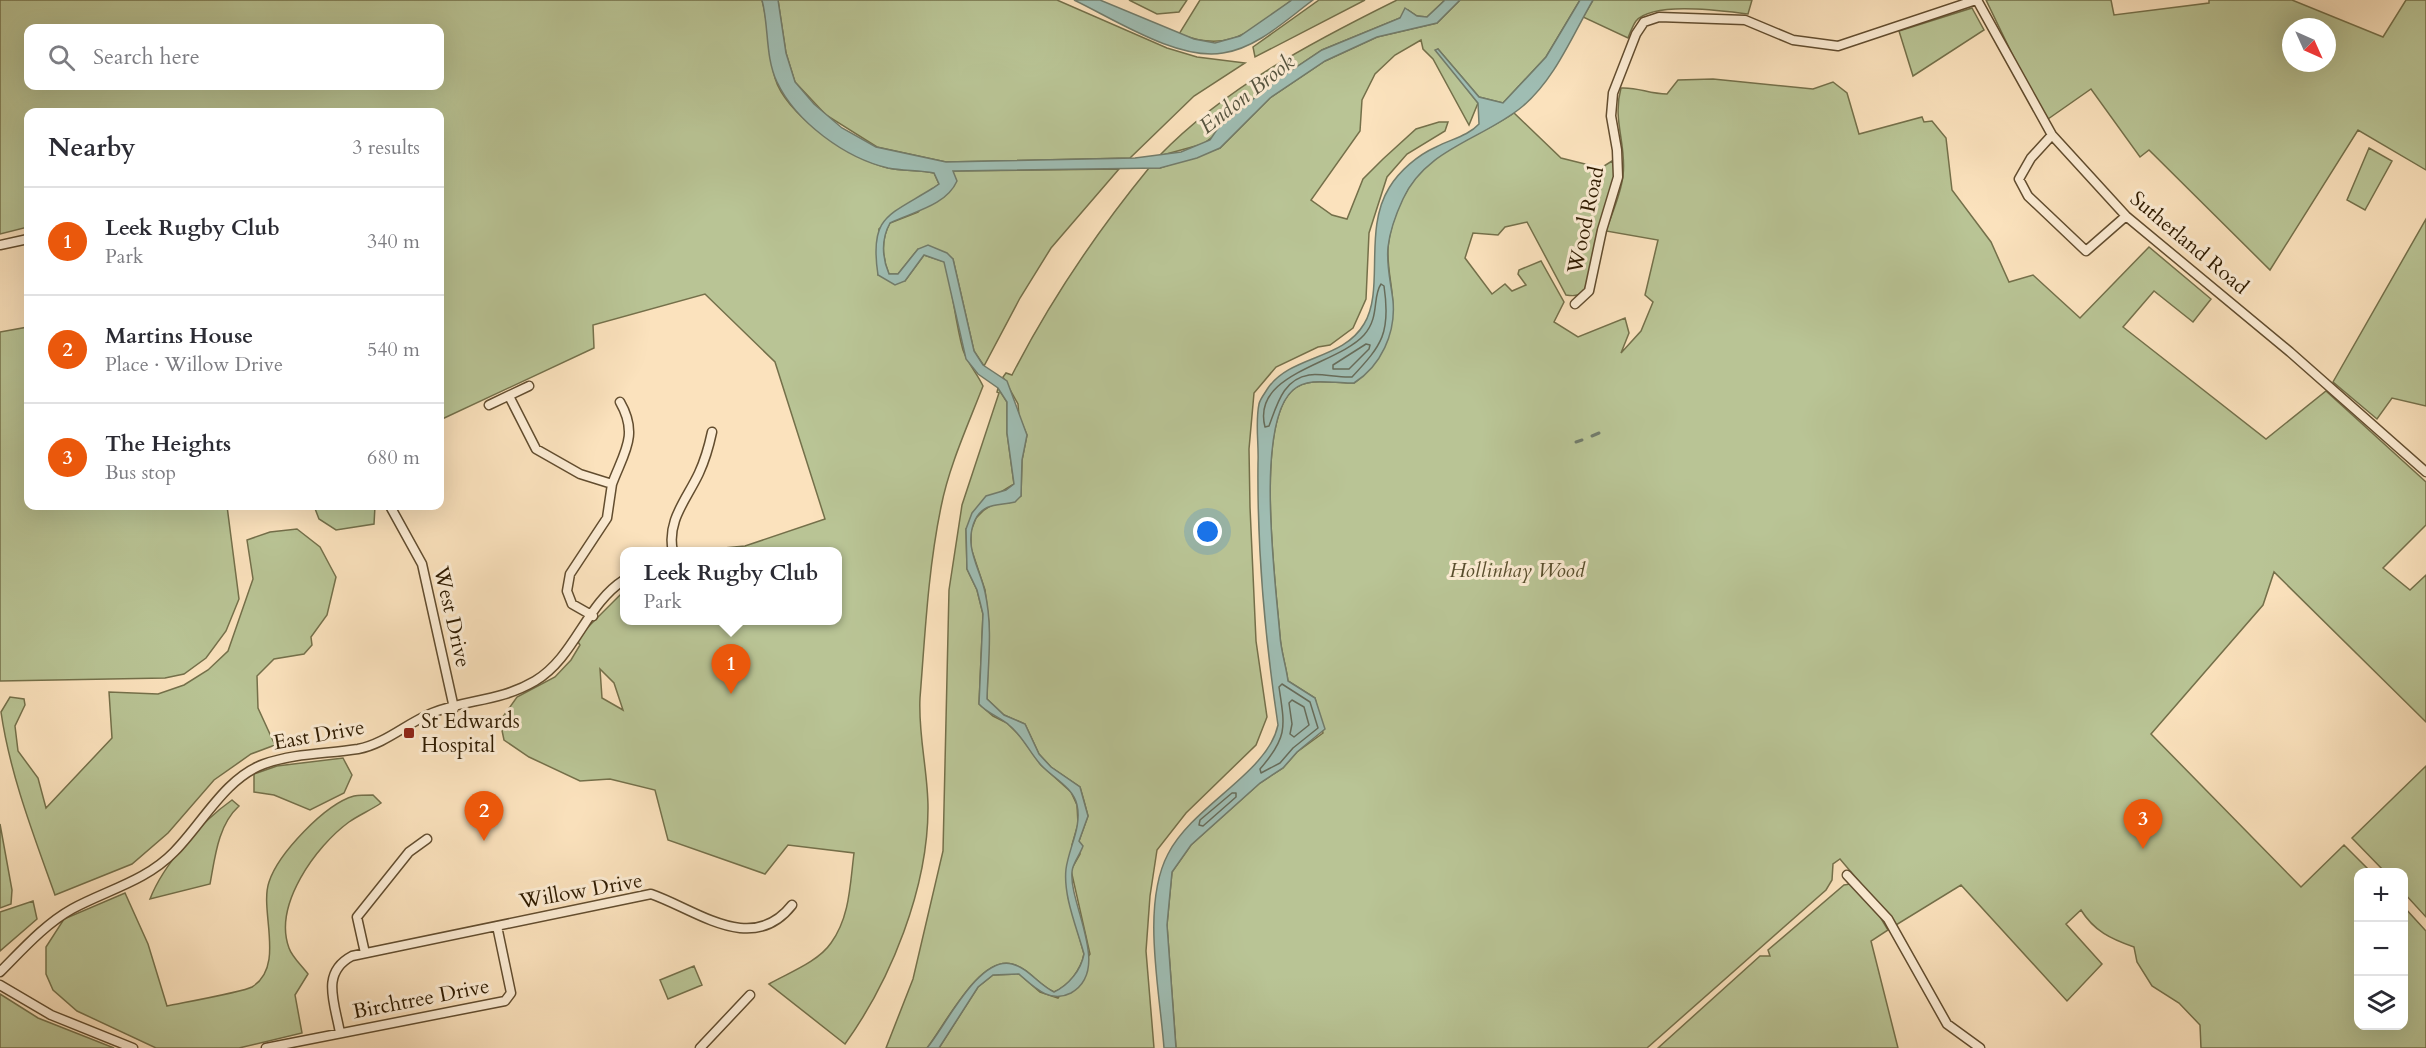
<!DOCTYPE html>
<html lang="en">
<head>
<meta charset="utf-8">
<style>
	body { margin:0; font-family:Cardo,serif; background:#f7f7f7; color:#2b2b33 }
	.controls { position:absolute; right:18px; bottom:18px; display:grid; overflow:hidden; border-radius:12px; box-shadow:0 6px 24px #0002 }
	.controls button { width:54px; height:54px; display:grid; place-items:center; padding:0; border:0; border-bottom:2px solid #e1e1e2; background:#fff; color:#2b2b33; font:30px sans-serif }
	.compass { position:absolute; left:2282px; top:18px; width:54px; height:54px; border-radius:50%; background:#fff; box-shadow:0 6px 24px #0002; rotate:135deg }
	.you { position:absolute; left:1208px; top:532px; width:21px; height:21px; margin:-15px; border:4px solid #fff; border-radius:50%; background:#1a73e8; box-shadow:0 0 0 9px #1a73e833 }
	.badge { display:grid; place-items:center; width:39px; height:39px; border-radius:50%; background:#ea580c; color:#fff; font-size:20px; font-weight:700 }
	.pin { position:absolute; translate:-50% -50px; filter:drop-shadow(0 2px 3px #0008) }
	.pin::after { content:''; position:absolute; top:32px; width:21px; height:18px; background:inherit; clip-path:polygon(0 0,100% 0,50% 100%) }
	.popup { position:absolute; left:620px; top:547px; width:222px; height:78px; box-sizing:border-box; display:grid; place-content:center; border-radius:12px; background:#fff; filter:drop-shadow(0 2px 4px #0005); font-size:20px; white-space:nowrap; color:#7c7c81 }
	.popup b { font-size:22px; color:#2b2b33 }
	.popup::after { content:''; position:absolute; left:50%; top:100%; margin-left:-12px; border:12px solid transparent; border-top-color:#fff }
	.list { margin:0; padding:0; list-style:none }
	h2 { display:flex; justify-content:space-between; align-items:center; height:78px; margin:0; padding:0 24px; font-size:26px }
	h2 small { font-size:20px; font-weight:400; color:#7c7c81 }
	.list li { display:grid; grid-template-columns:39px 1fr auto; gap:18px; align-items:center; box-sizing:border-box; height:108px; padding:0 24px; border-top:2px solid #e1e1e2 }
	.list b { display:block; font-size:22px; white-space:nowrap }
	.list p { margin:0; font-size:20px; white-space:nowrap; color:#7c7c81 }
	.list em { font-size:20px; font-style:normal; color:#7c7c81 }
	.icon { flex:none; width:33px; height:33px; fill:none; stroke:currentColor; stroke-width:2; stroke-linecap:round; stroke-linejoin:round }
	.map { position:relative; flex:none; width:2426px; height:1048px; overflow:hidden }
	.search { position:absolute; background:#fff; box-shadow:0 6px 24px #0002; left:24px; top:24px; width:420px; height:66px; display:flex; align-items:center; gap:15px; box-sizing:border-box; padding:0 21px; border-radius:12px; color:#7c7c81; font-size:22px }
	.panel { position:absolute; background:#fff; box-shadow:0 6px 24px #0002; left:24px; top:108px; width:420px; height:402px; border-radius:12px }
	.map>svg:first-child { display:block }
</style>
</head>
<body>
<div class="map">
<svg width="2426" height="1048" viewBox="0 0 2426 1048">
	<rect width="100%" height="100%" fill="#fbe2bd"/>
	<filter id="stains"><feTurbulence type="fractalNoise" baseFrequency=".00333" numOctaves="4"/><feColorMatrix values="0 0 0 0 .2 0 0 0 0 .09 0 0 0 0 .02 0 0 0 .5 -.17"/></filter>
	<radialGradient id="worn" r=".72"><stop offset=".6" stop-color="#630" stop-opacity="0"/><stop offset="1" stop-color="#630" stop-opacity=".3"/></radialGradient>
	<path fill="#b9c495" stroke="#74704a" stroke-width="1.5" fill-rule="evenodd" d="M 0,0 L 762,0 C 769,25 768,52 775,78 C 786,115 851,159 888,168 C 903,171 919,170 934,173 L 939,184 L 879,229 L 878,275 L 905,281 L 924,255 L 945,262 C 953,291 955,321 963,350 C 968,364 977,373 983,386 C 968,425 949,466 941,507 C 928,570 925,635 920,698 C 918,735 928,771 928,808 C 928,888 891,980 845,1044 L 769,984 C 788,973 818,962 831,943 C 850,917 850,884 854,853 L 788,845 L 765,874 L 668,840 L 655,790 L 610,779 L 580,781 L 529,757 L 504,740 L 500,721 L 517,697 L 555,677 L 571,660 L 580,645 L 576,639 L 624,591 L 624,620 L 837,620 L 837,552 L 691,551 L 745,546 L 825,519 L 775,362 L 705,294 L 593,325 L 594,348 L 440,420 L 440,112 L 28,112 L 28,227 L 0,234 ZM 28,28 L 440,28 L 440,86 L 28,86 ZM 600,669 L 614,683 L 623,710 L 602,698 Z
		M 778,0 L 1057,0 L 1167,48 L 1197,57 L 1245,63 L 1194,96 L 1130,158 L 946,162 L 877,147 L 826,115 L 795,82 L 786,53 Z
		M 1129,0 L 1187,0 L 1179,12 L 1157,14 Z
		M 1200,0 L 1292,0 C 1251,30 1231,54 1179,34 Z
		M 1319,0 L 1365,0 L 1255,57 L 1253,47 Z
		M 1397,0 L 1445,0 L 1427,17 L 1417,16 L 1408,10 L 1400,18 L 1322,50 L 1274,82 L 1218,128 L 1215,135 L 1203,144 L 1159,156 C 1226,87 1312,42 1397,0 Z
		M 1460,0 L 1580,0 L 1546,57 L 1503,103 L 1479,97 L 1438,49 L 1436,50 L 1478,103 L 1469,125 L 1433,59 L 1423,49 L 1421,40 L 1395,55 L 1375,74 L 1362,100 L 1360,131 L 1311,200 L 1332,215 L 1347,219 L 1363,179 L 1383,159 L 1416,129 L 1439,122 L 1448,122 L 1445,131 L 1407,154 L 1387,177 L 1369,233 L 1366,299 L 1353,328 L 1330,345 L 1318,347 L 1276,367 L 1254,393 L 1249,449 L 1250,507 L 1256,641 L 1267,717 L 1256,745 L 1186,813 L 1157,850 L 1150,896 L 1146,951 L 1154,1048 L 939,1048 L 978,987 L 993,975 L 1019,974 L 1040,992 L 1058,998 L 1090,954 L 1071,870 L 1080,854 L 1079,841 L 1088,816 L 1084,801 L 1080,787 L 1051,767 L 1039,754 L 1025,724 L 1004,715 L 987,699 L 989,624 L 985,590 L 971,548 L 971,531 L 976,518 L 984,510 L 995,503 L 1009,503 L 1021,496 L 1022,460 L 1027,435 L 1019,416 L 1018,404 L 1003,377 L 1006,373 L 1012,375 C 1051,299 1095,234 1149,168 L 1160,168 L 1220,148 L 1270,98 L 1325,61 L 1377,37 L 1437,23 Z
		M 1593,0 L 1752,0 L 1748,14 C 1722,11 1654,1 1636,21 C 1633,25 1630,33 1628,38 L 1583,17 Z
		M 1986,0 L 2111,0 L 2114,15 L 2209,3 L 2209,0 L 2292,0 L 2383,37 L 2406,0 L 2426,0 L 2426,170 L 2358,130 L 2270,270 L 2149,150 L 2140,157 L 2091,89 L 2048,119 L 2030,91 ZM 2291,27 L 2327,27 L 2327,63 L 2291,63 Z
		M 1972,8 L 1984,30 L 1913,76 L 1899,31 Z
		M 1713,79 L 1813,89 L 1833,82 L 1847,93 L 1859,134 L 1922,117 L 1924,122 L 1932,121 L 1946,138 L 1952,190 L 1991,242 L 2009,282 L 2033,275 L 2080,318 L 2149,247 L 2211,299 L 2193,322 L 2154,291 L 2123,327 L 2266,439 L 2326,391 L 2426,482 L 2426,525 L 2383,568 L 2410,590 L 2426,575 L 2426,722 L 2274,572 L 2263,605 L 2151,734 L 2301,887 L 2344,845 L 2371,872 L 2358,872 L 2358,1026 L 2404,1026 L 2404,907 L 2426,931 L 2426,1048 L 2201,1048 L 2200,1025 L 2179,1003 L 2152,986 L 2137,962 L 2134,947 C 2111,939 2094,931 2081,910 L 2066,924 L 2102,964 L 2067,1001 L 1961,885 L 1896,925 L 1840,859 L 1833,864 L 1832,880 L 1826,890 L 1647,1048 L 1176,1048 L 1167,925 L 1172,872 L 1191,845 L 1260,783 L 1283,768 L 1297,752 L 1323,733 L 1315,698 L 1288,681 C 1286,666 1281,651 1280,636 C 1276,586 1254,424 1293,390 C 1309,376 1334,384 1354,383 C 1370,373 1393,327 1393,308 C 1393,288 1387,269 1388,249 C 1389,228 1399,203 1410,185 C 1433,148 1480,137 1514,113 L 1561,158 L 1601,168 L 1612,161 L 1616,175 L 1587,285 C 1581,295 1578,297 1566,295 L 1527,222 L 1505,227 L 1498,235 L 1473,233 L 1465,258 L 1492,294 L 1505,284 L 1512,291 L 1526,285 L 1518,274 L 1519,270 L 1541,261 L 1564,302 L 1554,322 L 1578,337 L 1625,318 L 1629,333 L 1621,353 L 1641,331 L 1653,302 L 1645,295 L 1658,240 L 1606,231 C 1612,213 1621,194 1623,176 C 1627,144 1612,121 1621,88 C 1639,87 1648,94 1667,94 L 1678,80 Z
		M 2369,148 L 2392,161 L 2365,210 L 2347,200 Z
		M 1119,169 L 1051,248 L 1020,298 L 984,366 L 974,351 L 953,259 L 918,249 L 898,274 L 889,274 C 882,257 881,239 890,223 L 918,212 L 953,171 Z
		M 2426,219 L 2426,406 L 2392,398 L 2377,419 L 2333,382 Z
		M 28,327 L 28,506 L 227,506 L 239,599 L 226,631 L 206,658 L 184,674 L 165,678 L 0,681 L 0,332 Z
		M 998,388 L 1007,402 L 1007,433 L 1014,484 L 999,493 L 966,529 L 967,569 L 977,590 L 983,614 L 979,704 L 993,716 L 1007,723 L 1021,737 L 1041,765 L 1071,792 L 1077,805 L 1078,824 L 1072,845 L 1068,897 L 1084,954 C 1081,970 1069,985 1054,992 C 1039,985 1028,968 1012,964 C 979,955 944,1027 927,1048 L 886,1048 L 913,979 L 943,851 L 949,590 L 962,505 L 999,393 L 997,392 Z
		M 314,506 L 375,506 L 374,524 L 336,530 L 319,519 Z
		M 297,529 L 320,547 L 336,577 L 327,615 L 311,637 L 312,645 L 304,654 L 274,659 L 257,676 L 258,708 L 275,745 L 251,754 L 214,780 L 168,833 L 132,864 L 55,895 C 34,836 10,775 1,712 L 10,697 L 24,699 L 25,705 L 15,726 L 18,751 L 38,778 L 46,808 L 112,738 L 109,692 L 158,694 L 184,685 L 208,670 L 228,651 L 253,579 L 247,540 L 270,532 Z
		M 343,758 L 352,775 L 344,793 L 310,810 L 274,795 L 254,792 L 254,774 L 277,766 Z
		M 2426,766 L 2426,917 L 2404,893 L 2404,872 L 2385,872 L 2352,838 Z
		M 373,795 L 381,803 C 371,810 359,815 349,822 C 316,846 273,905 289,948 C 292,957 302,966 308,974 L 295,995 L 302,1033 L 239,1048 L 156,1048 L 77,1011 L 53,990 L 46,974 L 46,947 L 64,919 L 125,893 L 148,944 L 167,1006 C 181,1003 243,992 252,987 C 286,966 259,911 269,882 C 278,854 325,804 354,796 C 360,795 367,795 373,795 Z
		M 232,800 L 239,806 C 218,825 215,857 210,884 L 150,899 C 163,865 202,821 232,800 Z
		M 0,824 L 12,890 L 11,904 L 0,908 Z
		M 1850,884 L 1876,910 L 1888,930 L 1871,941 L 1898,1048 L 1658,1048 L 1760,956 L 1770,956 L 1768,950 L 1844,885 Z
		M 33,901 L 37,919 L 0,951 L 0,912 Z
		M 694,966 L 702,985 L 668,999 L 660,980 Z
		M 0,994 L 38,1018 L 114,1048 L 0,1048 Z"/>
	<path fill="#9fbdb3" stroke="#727c6b" stroke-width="1.5" d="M 762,0 L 778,0 L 786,53 L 795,82 L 814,104 L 842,128 L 876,147 L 946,162 L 1135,158 L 1181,152 L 1210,140 L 1218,128 L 1274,82 L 1322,50 L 1400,18 L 1405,8 L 1417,16 L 1427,17 L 1445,0 L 1460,0 L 1437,23 L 1377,37 L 1325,61 L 1270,98 L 1220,148 L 1197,158 L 1160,168 L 953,171 L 957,181 C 946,206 912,212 890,223 C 881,239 882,258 889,274 L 898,274 L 918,249 L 928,245 L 947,253 L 953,259 L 974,351 L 983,365 L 1007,381 L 1027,435 L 1022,460 L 1021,496 L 1015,502 C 999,506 984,502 975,520 C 963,546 980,568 985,592 C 993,627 988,664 987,699 L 1004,715 L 1025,724 L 1039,754 L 1051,767 L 1080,787 L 1088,816 L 1079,841 L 1083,846 C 1080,855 1072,864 1072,872 C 1069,905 1112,970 1071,993 C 1050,1004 1034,987 1019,974 L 993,975 L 978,987 L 939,1048 L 927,1048 C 945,1027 979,955 1012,964 C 1028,968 1039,985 1054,992 C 1069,985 1081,970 1084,954 C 1077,928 1063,896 1066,869 C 1069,847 1082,827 1077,805 C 1073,787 1053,778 1041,765 C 1029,752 1023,736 1009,725 C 1000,717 988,714 979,704 L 983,614 L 977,590 L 967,569 L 966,529 L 972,513 L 986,496 L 1006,490 L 1014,484 L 1007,433 L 1007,402 L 998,388 L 978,374 L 966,359 L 944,262 L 924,255 L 905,281 L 895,285 L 878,275 C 869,216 888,216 933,188 L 939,184 L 934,173 C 919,170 903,171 888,168 C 845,158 796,122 777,82 C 765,57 769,26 762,0 Z
		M 1074,0 L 1100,0 L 1194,39 L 1215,43 L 1240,36 L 1292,0 L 1313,0 C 1286,20 1257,48 1223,53 C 1178,61 1114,19 1074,0 Z
		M 1580,0 L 1593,0 C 1572,36 1555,79 1523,106 C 1484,139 1426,148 1403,199 C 1396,214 1390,230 1388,247 C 1386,265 1391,283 1393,301 C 1396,333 1381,366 1354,383 C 1334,384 1309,376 1293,390 C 1254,424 1276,586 1280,636 C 1281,651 1286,666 1288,681 L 1315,698 L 1325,729 L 1297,752 L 1283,768 L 1260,783 L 1191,845 L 1172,872 L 1167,925 L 1176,1048 L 1164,1048 C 1160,992 1141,905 1168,854 C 1193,805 1268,773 1278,725 C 1265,638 1257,551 1258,463 C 1259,444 1255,423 1259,404 C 1260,399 1265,393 1268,388 C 1291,355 1343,360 1364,324 C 1385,290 1363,230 1389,188 C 1399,171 1418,155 1436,147 C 1451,139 1468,136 1479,124 L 1478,103 L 1435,50 L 1438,49 L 1479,97 L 1503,103 L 1546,57 Z"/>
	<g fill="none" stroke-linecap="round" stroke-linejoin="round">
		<path stroke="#676c5a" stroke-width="1.5" d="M 1381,284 L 1384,286 C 1391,333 1382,345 1352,377 C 1338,378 1321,373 1309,375 C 1283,379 1277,405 1269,426 L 1265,427 C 1251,373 1337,365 1364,335 C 1380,317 1372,297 1381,284 Z
			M 1366,344 L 1370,345 L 1369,349 L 1349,369 L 1333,369 L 1333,365 Z
			M 1282,684 L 1310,702 L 1318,728 L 1293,748 L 1280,763 L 1261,773 L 1260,769 C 1288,737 1285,727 1279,687 Z
			M 1292,700 L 1304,707 L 1309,725 L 1294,737 L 1290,734 L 1292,724 L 1289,703 Z
			M 1232,793 L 1236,793 L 1236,797 L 1203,826 L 1199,825 L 1200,820 Z"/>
		<path stroke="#727c6b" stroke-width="3" d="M 1592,436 L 1599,433
			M 1576,442 L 1582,440"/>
		<defs>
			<path id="street" d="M 1977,0 L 2052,135 L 2126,216 L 2290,352 L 2426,472
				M 2052,135 L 2031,158 L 2019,179 L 2028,196 L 2086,251 L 2126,216
				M 0,245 L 28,239
				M 1575,304 L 1589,291 L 1602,230 L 1618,177 L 1617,150 L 1611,116 L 1613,93 L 1636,34 L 1644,22 L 1659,17 L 1745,20 L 1793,40 L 1838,46 L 1976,0
				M 509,396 L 536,449 L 580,474 L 612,484 L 607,518 L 570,574 L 567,591 L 572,604 L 593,616
				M 489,405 L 529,386
				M 612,484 C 624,452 639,435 620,402
				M 390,506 L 422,564 L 454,708
				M 673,552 C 666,521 687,499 699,473 C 705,460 709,446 712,432
				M 1847,875 L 1888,919 L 1947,1024 L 1980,1048
				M 365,953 L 357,917 L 409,852 L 427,839
				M 0,972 C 22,950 45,924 72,909 C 107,890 146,881 174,852 C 202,824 225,778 264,764 C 295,753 326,754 358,749 C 385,744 407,723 432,713 C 467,699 499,702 535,681 C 575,657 586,604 624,580
				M 0,985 L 51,1015 L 133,1048
				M 340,1033 C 335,1003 320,973 352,956 L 651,894 C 697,910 752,956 792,905
				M 266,1048 L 505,1001 L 511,993 L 497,926
				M 700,1048 L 750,995"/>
		</defs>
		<use href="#street" stroke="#624d2f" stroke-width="11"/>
		<use href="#street" stroke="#fcecd4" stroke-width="8"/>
	</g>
	<rect fill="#8f2418" stroke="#fcecd4" stroke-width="2" x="403" y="727" width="12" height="12" rx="3"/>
	<g text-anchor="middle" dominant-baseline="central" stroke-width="6" stroke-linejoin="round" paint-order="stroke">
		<g font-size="21" fill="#2f1b00" stroke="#fcecd4">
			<text transform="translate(1586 220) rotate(-78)">Wood Road</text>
			<text transform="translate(2189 243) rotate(40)">Sutherland Road</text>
			<text transform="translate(452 617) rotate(77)">West Drive</text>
			<text transform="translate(319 735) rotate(-10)">East Drive</text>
			<text transform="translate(581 891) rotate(-10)">Willow Drive</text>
			<text transform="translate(421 999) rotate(-11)">Birchtree Drive</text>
		</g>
		<g font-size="21" font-style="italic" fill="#584e2d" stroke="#fcecd4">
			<text x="1517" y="570">Hollinhay Wood</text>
		</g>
		<g font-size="21" fill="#2f1b00" stroke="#fcecd4" text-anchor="start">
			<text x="421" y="721">St Edwards<tspan x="421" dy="24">Hospital</tspan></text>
		</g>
		<g font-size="22" font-style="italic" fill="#56543f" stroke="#fcecd4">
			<text transform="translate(1247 94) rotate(-38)">Endon Brook</text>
		</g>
	</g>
	<rect width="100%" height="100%" filter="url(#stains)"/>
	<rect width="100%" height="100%" fill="url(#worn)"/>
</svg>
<div class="controls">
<button>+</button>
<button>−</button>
<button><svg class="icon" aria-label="layers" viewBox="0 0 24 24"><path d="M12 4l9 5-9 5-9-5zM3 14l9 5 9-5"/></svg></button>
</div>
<svg class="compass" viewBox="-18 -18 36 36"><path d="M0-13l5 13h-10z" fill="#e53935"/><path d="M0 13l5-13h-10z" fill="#7c7c81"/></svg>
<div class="you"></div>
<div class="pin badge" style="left:731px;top:694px">1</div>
<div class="popup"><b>Leek Rugby Club</b>Park</div>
<div class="pin badge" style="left:484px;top:841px">2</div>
<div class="pin badge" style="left:2143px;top:849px">3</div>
<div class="search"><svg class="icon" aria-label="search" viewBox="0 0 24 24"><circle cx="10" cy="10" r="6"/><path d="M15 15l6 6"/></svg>Search here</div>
<section class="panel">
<h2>Nearby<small>3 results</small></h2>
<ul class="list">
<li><span class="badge">1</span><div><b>Leek Rugby Club</b><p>Park</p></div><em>340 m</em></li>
<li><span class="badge">2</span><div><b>Martins House</b><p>Place · Willow Drive</p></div><em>540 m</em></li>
<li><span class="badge">3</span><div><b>The Heights</b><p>Bus stop</p></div><em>680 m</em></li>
</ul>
</section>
</div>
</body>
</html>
